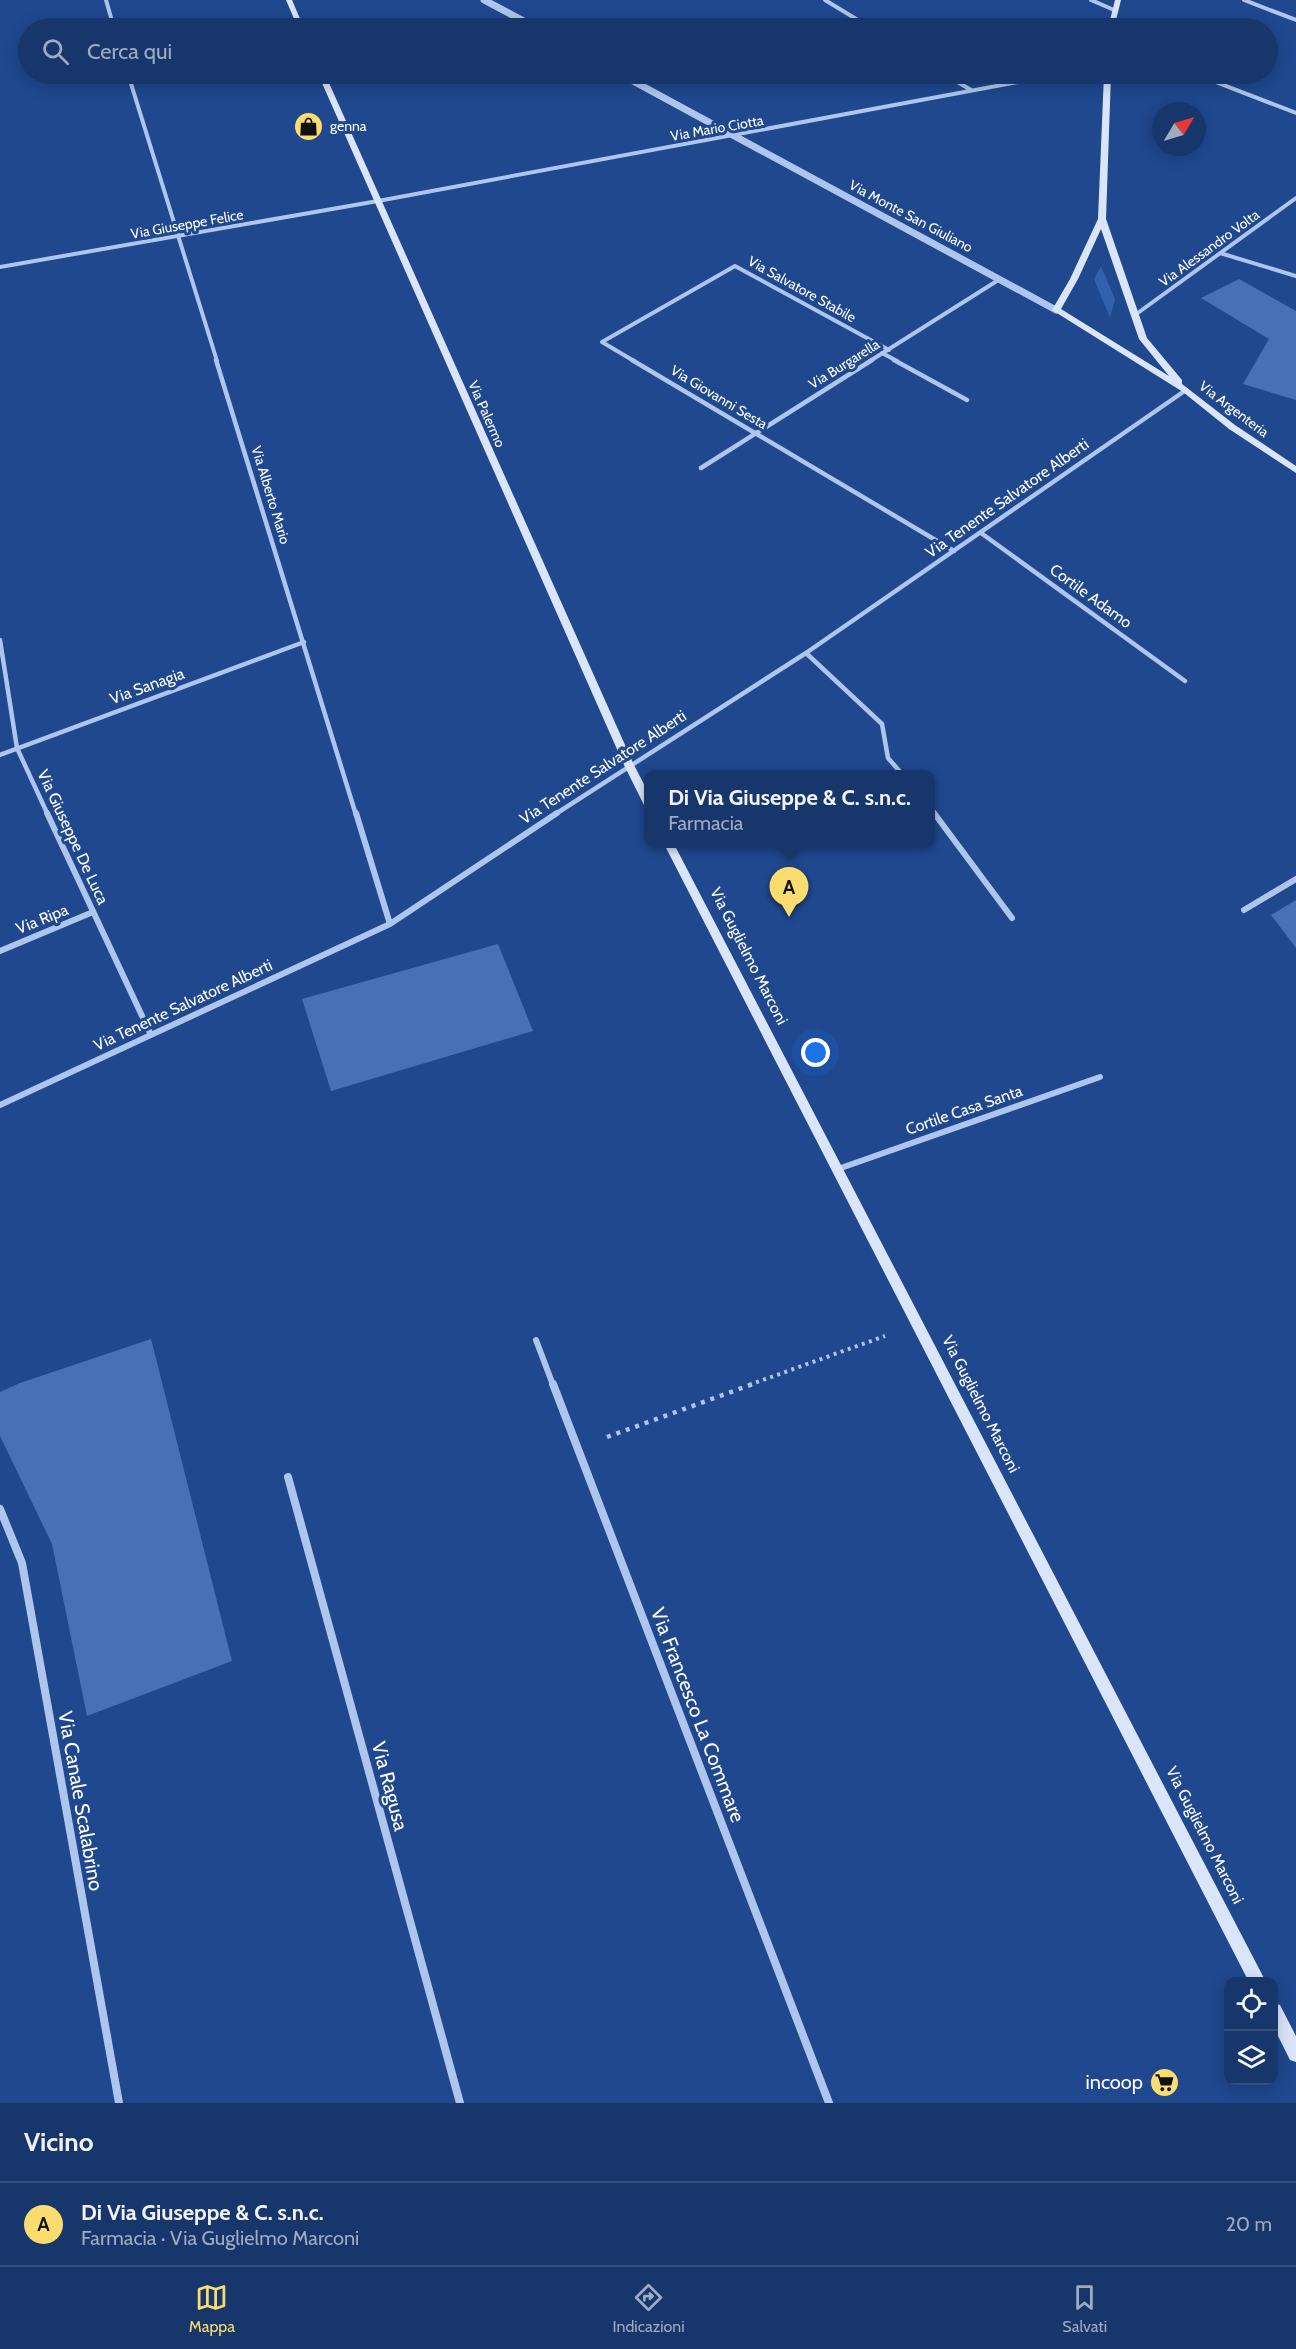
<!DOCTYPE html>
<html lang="it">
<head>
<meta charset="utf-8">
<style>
	body { margin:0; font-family:Cabin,sans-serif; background:#244173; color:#f1f3f6 }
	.controls { position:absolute; right:18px; bottom:18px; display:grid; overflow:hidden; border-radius:12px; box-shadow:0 3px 15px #0003 }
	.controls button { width:54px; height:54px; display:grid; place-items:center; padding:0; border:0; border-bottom:2px solid #36507e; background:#17366b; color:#f1f3f6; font:30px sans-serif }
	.compass { position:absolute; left:1152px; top:102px; width:54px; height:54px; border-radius:50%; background:#17366b; box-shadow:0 3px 15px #0003; rotate:52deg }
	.you { position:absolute; left:816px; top:1053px; width:21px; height:21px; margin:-15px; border:4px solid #fff; border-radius:50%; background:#1a73e8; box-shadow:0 0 0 9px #1a73e833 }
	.badge { display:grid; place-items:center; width:39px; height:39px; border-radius:50%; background:#fbdc6e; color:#111; font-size:20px; font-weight:700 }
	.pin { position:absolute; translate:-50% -50px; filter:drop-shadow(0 2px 3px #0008) }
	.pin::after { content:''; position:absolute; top:32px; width:21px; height:18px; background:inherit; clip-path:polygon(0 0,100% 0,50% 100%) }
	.popup { position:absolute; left:644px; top:770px; width:291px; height:78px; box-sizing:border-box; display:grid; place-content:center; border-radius:12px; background:#17366b; filter:drop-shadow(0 2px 4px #0005); font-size:20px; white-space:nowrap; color:#9eabc1 }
	.popup b { font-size:22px; color:#f1f3f6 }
	.popup::after { content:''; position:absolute; left:50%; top:100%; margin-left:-12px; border:12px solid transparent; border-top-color:#17366b }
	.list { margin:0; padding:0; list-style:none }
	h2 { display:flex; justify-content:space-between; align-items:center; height:78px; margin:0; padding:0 24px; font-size:26px }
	h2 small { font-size:20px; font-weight:400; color:#9eabc1 }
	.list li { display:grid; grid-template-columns:39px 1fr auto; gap:18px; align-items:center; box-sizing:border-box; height:84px; padding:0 24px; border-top:2px solid #36507e }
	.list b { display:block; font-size:22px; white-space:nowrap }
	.list p { margin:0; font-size:20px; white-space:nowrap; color:#9eabc1 }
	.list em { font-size:20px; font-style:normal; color:#9eabc1 }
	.icon { flex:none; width:33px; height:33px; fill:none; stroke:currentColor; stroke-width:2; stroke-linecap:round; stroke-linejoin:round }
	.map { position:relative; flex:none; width:1296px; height:2103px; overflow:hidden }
	.search { position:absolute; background:#17366b; box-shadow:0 3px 15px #0003; left:18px; right:18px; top:18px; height:66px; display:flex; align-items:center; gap:15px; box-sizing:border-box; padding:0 21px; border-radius:33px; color:#9eabc1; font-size:22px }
	.sheet { height:162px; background:#17366b }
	nav { display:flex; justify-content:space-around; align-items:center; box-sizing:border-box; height:84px; border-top:2px solid #36507e; background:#17366b; font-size:16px; color:#9eabc1 }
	nav a { display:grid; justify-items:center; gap:3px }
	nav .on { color:#fbdc6e }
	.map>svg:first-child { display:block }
</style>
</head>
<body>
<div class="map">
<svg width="1296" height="2103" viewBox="0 0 1296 2103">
	<rect width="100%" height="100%" fill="#1f488f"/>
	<path fill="#3260ac" d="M 1101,266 L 1115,299 L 1110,318 L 1094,279 Z"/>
	<path fill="#4770b6" d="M 1239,279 L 1296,311 L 1296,400 L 1243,384 L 1269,339 L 1201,298 Z
		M 1296,900 L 1296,948 L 1271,915 Z
		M 498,944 L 533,1031 L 331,1091 L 302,999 Z
		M 151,1339 L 232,1661 L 87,1716 L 52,1544 L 0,1436 L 0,1392 L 20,1383 Z"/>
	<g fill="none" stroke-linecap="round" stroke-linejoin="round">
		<path stroke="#aec6ed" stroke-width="4" stroke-dasharray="3 4.5" stroke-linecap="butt" d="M 749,1385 L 885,1336"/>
		<path stroke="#aec6ed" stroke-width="4.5" stroke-dasharray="4 6" stroke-linecap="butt" d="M 607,1437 L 753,1384"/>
		<path stroke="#aec6ed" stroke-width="4" d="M 106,0 L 114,28
			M 825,0 L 871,28
			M 1091,0 L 1114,10
			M 1244,0 L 1296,20
			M 128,74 L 217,361
			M 944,74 L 971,90
			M 1195,74 L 1296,113
			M 1220,253 L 1296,276
			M 0,267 L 378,201 L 1061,74
			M 1135,315 L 1296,198
			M 882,353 L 897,361
			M 634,361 L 602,342 L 735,266 L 889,350
			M 870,361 L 1000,279"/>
		<path stroke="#aec6ed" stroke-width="4.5" d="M 216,360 L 356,815
			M 632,360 L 954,551
			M 894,360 L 967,400
			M 701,468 L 872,360
			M 981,533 L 1185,681
			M 0,640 L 17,748 L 48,815
			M 806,653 L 882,724 L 888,758 L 902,774
			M 0,755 L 304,642
			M 930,808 L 935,815
			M 554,815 L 806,653 L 1186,390"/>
		<path stroke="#aec6ed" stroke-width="6" d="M 47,813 L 151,1035
			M 356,813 L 390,924
			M 934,813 L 1012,918
			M 1244,910 L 1296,879
			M 0,951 L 93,912
			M 0,1105 L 390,924 L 557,813
			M 838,1169 L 1100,1077
			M 536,1340 L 553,1385"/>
		<path stroke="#aec6ed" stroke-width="8" d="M 553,1384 L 829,2103
			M 288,1477 L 460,2103
			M 0,1509 L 22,1563 L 119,2103"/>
		<path stroke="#aec6ed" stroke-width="7" d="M 484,0 L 537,28
			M 620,74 L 1056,310"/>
		<path fill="#dae5f9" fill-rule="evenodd" d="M 286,0 L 292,0 L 304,28 L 298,28 Z
			M 1115,0 L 1121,0 L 1114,28 L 1108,28 Z
			M 318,74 L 325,74 L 634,765 L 648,792 L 648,806 L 644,805 L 624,765 Z
			M 1104,74 L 1111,74 L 1106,219 L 1147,338 L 1182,380 L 1182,384 L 1235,425 L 1296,466 L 1296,473 L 1229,429 L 1183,392 L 1052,310 L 1070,279 L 1098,219 ZM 1101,229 L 1139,339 L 1169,376 L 1061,309 L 1078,279 Z
			M 664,844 L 674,844 L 1266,1982 L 1249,1982 Z
			M 1274,2003 L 1280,2005 L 1296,2036 L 1296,2062 L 1290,2060 L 1274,2028 Z"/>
	</g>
	<defs>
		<symbol id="shop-disc" viewBox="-11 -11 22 22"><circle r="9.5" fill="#fbdc6e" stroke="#1f488f"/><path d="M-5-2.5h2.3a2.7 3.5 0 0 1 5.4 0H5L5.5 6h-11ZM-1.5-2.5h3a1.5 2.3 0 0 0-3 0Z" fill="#111"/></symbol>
		<symbol id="supermarket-disc" viewBox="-11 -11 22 22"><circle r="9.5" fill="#fbdc6e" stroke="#1f488f"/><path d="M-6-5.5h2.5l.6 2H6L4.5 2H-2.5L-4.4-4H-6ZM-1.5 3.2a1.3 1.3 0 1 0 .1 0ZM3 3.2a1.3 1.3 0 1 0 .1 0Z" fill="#111"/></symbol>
	</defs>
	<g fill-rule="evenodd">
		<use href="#shop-disc" x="292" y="110" width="33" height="33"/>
		<use href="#supermarket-disc" x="1148" y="2066" width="33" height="33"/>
	</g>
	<g text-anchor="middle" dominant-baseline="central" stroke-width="6" stroke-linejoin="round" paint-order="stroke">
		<g font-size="14" fill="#fff" stroke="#1f488f" text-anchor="start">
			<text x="330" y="126">genna</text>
		</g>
		<g font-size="14" fill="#fff" stroke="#1f488f">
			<text transform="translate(717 128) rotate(-10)">Via Mario Ciotta</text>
			<text transform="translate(911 216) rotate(28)">Via Monte San Giuliano</text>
			<text transform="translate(187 224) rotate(-10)">Via Giuseppe Felice</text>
			<text transform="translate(1209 248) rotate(-36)">Via Alessandro Volta</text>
			<text transform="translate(802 289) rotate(29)">Via Salvatore Stabile</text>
			<text transform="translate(844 364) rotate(-32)">Via Burgarella</text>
			<text transform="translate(719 397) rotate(31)">Via Giovanni Sesta</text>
			<text transform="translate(1234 409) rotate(37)">Via Argenteria</text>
			<text transform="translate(487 414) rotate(66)">Via Palermo</text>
			<text transform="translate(271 495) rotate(73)">Via Alberto Mario</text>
		</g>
		<g font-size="16" fill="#fff" stroke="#1f488f">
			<text transform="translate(1007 498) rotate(-35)">Via Tenente Salvatore Alberti</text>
			<text transform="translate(1091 596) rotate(36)">Cortile Adamo</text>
			<text transform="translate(147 686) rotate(-20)">Via Sanagia</text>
			<text transform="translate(603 767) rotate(-33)">Via Tenente Salvatore Alberti</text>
			<text transform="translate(73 837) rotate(65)">Via Giuseppe De Luca</text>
			<text transform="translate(42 919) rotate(-22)">Via Ripa</text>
			<text transform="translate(749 956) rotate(63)">Via Guglielmo Marconi</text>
			<text transform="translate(183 1005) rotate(-25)">Via Tenente Salvatore Alberti</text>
			<text transform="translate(964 1110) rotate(-19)">Cortile Casa Santa</text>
			<text transform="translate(981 1404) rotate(63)">Via Guglielmo Marconi</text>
			<text transform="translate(1205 1835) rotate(63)">Via Guglielmo Marconi</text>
		</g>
		<g font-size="20" fill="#fff" stroke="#1f488f">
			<text transform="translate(698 1715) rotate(69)">Via Francesco La Commare</text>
			<text transform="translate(390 1786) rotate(75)">Via Ragusa</text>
			<text transform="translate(81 1801) rotate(80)">Via Canale Scalabrino</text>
		</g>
		<g font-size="20" fill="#fff" stroke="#1f488f" text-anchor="end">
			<text x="1143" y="2082">incoop</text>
		</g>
	</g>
</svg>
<div class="controls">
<button><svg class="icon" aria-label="locate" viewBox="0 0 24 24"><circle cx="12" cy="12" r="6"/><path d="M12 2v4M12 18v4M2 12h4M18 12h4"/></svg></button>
<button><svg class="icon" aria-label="layers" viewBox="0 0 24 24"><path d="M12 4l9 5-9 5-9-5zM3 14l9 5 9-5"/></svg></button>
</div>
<svg class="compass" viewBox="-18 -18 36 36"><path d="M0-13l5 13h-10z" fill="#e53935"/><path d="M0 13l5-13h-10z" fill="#9eabc1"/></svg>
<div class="you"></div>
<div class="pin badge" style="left:789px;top:917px">A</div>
<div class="popup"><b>Di Via Giuseppe &amp; C. s.n.c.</b>Farmacia</div>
<div class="search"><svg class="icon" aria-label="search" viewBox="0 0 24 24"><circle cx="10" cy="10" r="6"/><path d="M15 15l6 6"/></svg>Cerca qui</div>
</div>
<section class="sheet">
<h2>Vicino<small></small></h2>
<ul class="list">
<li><span class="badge">A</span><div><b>Di Via Giuseppe &amp; C. s.n.c.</b><p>Farmacia · Via Guglielmo Marconi</p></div><em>20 m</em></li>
</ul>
</section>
<nav>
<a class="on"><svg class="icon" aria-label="map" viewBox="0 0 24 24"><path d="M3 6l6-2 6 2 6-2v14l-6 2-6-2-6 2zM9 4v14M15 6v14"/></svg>Mappa</a>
<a><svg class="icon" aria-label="directions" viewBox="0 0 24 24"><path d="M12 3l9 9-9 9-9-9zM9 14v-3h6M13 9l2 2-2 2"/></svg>Indicazioni</a>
<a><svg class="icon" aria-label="saved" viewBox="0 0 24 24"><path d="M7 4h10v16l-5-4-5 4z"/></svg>Salvati</a>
</nav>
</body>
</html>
